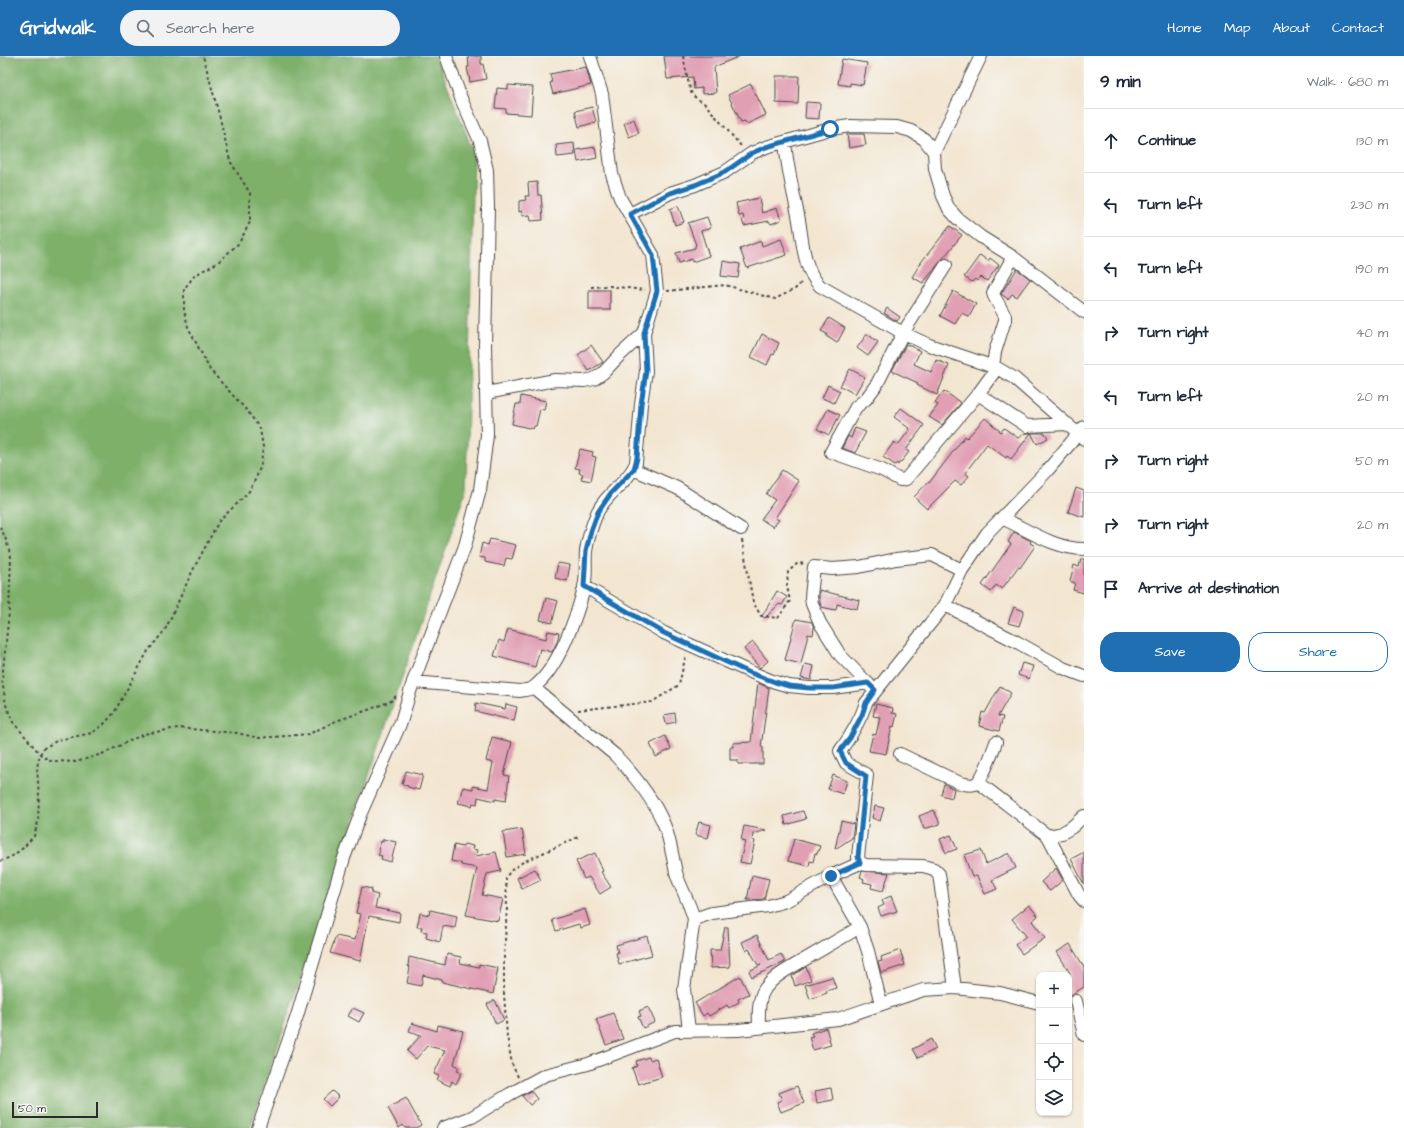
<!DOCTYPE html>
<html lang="en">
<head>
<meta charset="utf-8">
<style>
	body { margin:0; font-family:"Architects Daughter",sans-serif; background:#f2f2f3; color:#1f2937 }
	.controls { position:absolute; right:12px; bottom:12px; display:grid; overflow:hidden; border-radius:8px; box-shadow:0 1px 3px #0004 }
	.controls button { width:36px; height:36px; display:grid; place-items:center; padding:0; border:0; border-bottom:1px solid #e0e1e3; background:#fff; color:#1f2937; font:20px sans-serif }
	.scale { position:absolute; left:12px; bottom:10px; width:86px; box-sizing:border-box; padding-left:4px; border:2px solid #2b2b2b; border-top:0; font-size:11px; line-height:14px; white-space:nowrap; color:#2b2b2b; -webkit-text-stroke:3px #f6f6f2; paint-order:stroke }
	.stop { position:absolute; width:12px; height:12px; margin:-9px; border:3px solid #1f6fb2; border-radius:50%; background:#fff }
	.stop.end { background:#1f6fb2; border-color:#fff; box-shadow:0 1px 4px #0008 }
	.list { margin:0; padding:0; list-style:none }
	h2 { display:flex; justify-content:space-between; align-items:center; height:52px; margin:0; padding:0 16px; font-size:17px }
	h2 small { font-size:13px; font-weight:400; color:#747a83 }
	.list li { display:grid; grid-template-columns:26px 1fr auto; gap:12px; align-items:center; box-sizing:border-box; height:64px; padding:0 16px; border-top:1px solid #e0e1e3 }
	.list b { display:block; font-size:15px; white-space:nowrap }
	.list em { font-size:13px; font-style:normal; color:#747a83 }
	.actions { display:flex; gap:8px; padding:12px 16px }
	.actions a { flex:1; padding:9px 0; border:1px solid #1f6fb2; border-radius:16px; text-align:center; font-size:14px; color:#1f6fb2 }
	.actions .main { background:#1f6fb2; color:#fff }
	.icon { flex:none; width:22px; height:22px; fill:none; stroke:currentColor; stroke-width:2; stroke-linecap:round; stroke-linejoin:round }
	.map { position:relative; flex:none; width:1084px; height:1072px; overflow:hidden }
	header { display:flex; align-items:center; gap:24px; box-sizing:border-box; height:56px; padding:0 20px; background:#1f6fb2; color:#fff }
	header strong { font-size:19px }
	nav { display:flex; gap:22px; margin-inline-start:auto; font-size:14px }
	.search { width:280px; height:36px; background:#f2f2f3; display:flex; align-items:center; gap:10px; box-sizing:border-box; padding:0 14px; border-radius:22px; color:#747a83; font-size:15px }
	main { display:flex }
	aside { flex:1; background:#fff }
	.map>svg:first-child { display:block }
</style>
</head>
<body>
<header>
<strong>Gridwalk</strong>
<div class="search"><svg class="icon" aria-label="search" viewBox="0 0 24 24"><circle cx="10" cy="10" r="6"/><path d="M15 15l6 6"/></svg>Search here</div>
<nav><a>Home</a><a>Map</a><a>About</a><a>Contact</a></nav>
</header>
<main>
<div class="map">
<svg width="1084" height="1072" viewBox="0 0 1084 1072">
	<rect width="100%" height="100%" fill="#f6f6f2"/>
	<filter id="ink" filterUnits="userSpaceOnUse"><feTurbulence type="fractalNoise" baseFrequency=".025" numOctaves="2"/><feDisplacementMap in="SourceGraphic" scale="8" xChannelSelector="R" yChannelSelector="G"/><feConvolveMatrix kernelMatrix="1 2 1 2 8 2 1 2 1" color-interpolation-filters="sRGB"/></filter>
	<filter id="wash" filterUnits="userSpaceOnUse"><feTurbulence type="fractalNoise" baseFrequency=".012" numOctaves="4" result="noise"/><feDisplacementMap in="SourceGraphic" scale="16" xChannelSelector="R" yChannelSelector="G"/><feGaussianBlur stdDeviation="0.9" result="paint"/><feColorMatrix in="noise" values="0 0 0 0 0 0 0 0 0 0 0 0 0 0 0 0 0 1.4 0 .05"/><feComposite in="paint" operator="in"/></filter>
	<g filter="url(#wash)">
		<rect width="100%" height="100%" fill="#f3e6d1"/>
		<path fill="#7eb06b" stroke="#546e4b" d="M 0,0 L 436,0 L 474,98 L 466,433 L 250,1072 L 0,1072 Z"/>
		<g id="blocks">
			<path fill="#e19fb4" d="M 468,0 L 481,0 L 481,8 L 483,8 L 486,23 L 470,26 L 467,11 L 469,11 Z
				M 664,0 L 740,0 L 714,11 L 716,37 L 702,38 L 702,32 L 694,33 L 693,21 L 667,23 Z
				M 842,3 L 867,7 L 863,29 L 850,27 L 850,30 L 838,28 Z
				M 586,11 L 591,29 L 553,38 L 550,27 L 552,26 L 550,18 Z
				M 776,20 L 799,20 L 798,48 L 776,47 Z
				M 751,28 L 766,59 L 747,68 L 745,65 L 741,66 L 728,39 Z
				M 508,29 L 533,31 L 531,59 L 506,57 L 506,53 L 495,52 L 497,32 L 508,33 Z
				M 806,46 L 820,47 L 819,63 L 805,62 Z
				M 592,51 L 596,66 L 579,71 L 575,55 Z
				M 634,63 L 639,77 L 629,81 L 624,67 Z
				M 847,78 L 864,78 L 866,89 L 849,92 Z
				M 574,87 L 575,99 L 557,101 L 556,89 Z
				M 595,91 L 597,102 L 578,106 L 576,94 Z
				M 537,126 L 538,139 L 541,139 L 543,164 L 531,165 L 530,159 L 522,160 L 522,155 L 519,156 L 519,145 L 526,144 L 525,140 L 529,140 L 528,127 Z
				M 759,142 L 762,157 L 777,152 L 781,164 L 771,168 L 769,165 L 744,170 L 742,164 L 744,163 L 743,159 L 739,160 L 736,147 Z
				M 678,150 L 684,166 L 675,169 L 670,153 Z
				M 707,161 L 711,172 L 701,175 L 709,200 L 692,206 L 692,203 L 679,207 L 676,197 L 695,192 L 695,190 L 696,189 L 688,167 Z
				M 950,170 L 962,179 L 923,227 L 912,221 L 922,205 Z
				M 781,183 L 787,199 L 747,212 L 740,193 L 761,185 L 762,190 Z
				M 980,199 L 988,205 L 990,202 L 999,209 L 987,225 L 981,221 L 977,225 L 975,223 L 972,226 L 964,221 Z
				M 723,205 L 740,208 L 738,222 L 721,220 Z
				M 1017,213 L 1030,223 L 1017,241 L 1012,238 L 1008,243 L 1001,238 Z
				M 589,234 L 610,234 L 610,254 L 589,254 Z
				M 953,235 L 976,248 L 969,261 L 962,257 L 955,268 L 940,260 Z
				M 887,252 L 900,261 L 897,265 L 884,257 Z
				M 829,262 L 845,272 L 837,287 L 826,280 L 827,278 L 821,275 Z
				M 762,278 L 779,287 L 774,299 L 772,298 L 767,309 L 751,301 Z
				M 867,278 L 878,286 L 868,300 L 857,292 Z
				M 906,288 L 920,295 L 914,308 L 931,316 L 936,304 L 949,309 L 937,339 L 917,329 L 918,327 L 892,315 Z
				M 591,289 L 603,306 L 589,315 L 578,299 Z
				M 850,313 L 865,321 L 855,338 L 840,330 Z
				M 828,329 L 840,335 L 834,347 L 822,342 Z
				M 944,335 L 961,347 L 942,369 L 929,361 L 938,349 L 935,347 Z
				M 521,340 L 546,345 L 544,354 L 540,353 L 536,370 L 534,370 L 533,373 L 512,368 L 516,348 L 520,348 Z
				M 901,352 L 924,369 L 906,394 L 909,396 L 901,406 L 900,406 L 898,409 L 897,407 L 895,409 L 883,401 L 894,386 L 898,389 L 910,373 L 894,361 Z
				M 828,353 L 840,359 L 829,379 L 817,373 Z
				M 985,362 L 1001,376 L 1004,372 L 1018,382 L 1026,377 L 1045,377 L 1048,382 L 1037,388 L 1031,377 L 1011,403 L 1007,400 L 1006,402 L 987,388 L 965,417 L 969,420 L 961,429 L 955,425 L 927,453 L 914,441 L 928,426 L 929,427 L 965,380 L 967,382 Z
				M 855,372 L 866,376 L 855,397 L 842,392 L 848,380 L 851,382 Z
				M 580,393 L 593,396 L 592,400 L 596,401 L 591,425 L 581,423 L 583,418 L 579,417 L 580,413 L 575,412 Z
				M 782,414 L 799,425 L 775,462 L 779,464 L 773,471 L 761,463 L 775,444 L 766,438 Z
				M 1076,432 L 1084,435 L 1084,461 L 1068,456 Z
				M 1014,476 L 1031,485 L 1030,487 L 1035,490 L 1020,512 L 1018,511 L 1002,533 L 996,529 L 991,536 L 982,529 L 1011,488 L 1008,486 Z
				M 490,483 L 516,489 L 512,503 L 506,502 L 504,510 L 485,506 L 485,502 L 479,501 L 482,487 L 488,489 Z
				M 1081,503 L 1084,503 L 1084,537 L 1073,534 L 1075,527 L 1070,525 L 1074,509 L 1079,511 Z
				M 558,507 L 570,509 L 567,525 L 555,522 Z
				M 819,534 L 859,544 L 857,553 L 837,548 L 836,554 L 821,551 L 819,541 Z
				M 777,535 L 787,541 L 782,549 L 779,548 L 765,562 L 762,560 Z
				M 546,542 L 558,545 L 552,567 L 540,564 Z
				M 1014,551 L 1024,555 L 1019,570 L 1008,567 Z
				M 796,563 L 812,566 L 814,572 L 813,579 L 808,578 L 801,608 L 785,604 Z
				M 508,573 L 546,583 L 548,575 L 559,577 L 557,586 L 552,596 L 540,593 L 535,611 L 494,600 L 499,584 L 504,586 Z
				M 753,586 L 768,605 L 760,612 L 744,593 Z
				M 1022,607 L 1033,610 L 1029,623 L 1018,619 Z
				M 805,608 L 814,610 L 811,624 L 801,622 Z
				M 758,627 L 769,632 L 761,691 L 763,691 L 763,708 L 738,708 L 738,704 L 730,704 L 730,691 L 733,691 L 733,687 L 751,686 Z
				M 1000,630 L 1011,637 L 998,660 L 1003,661 L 999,675 L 979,670 L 982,656 L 985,657 Z
				M 476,647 L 505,653 L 506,648 L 517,651 L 514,665 L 475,655 Z
				M 876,648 L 893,652 L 892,657 L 897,658 L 894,671 L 892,670 L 886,698 L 869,695 L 873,678 L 876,679 L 880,661 L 873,660 Z
				M 675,657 L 676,666 L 666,668 L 664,659 Z
				M 665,680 L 671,693 L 656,701 L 650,688 Z
				M 492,681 L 512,686 L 504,719 L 509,720 L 506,745 L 495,743 L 495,745 L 478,741 L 477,748 L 473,747 L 472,750 L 458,747 L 463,731 L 473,733 L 473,730 L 488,733 L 493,707 L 486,705 Z
				M 406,715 L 423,719 L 419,734 L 408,731 L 408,730 L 402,728 Z
				M 833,719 L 847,725 L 843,738 L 828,733 Z
				M 944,728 L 954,733 L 952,742 L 941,739 Z
				M 875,750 L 884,752 L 880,765 L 872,762 Z
				M 934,754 L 940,768 L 924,773 L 919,760 Z
				M 803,755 L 806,763 L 786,769 L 784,760 Z
				M 841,765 L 854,768 L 852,782 L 835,793 Z
				M 699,766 L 711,769 L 708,782 L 695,779 Z
				M 744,770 L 766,774 L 753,778 L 752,784 L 755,785 L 750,808 L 740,806 L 745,785 L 741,784 Z
				M 522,773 L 526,798 L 507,801 L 503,776 Z
				M 951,779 L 957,793 L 946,797 L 940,783 Z
				M 383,783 L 396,786 L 391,806 L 381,803 L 382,800 L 378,799 L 380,795 L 378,794 L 381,785 L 383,786 Z
				M 794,783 L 820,790 L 817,798 L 815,797 L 813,806 L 810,805 L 809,810 L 788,805 Z
				M 464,788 L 473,790 L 472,793 L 477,794 L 476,800 L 496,796 L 501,815 L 487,818 L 482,839 L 503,843 L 498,865 L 466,859 L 477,812 L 461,809 L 461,807 L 451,805 L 454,789 L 463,791 Z
				M 981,794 L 986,808 L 1009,797 L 1016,812 L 992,824 L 997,833 L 985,838 L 977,820 L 972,821 L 964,799 Z
				M 1084,796 L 1084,828 L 1071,803 Z
				M 595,797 L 603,815 L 601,816 L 611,831 L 600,838 L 589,821 L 584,823 L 576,805 Z
				M 1056,812 L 1063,824 L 1050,835 L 1041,826 Z
				M 535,813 L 541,824 L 522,833 L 517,822 Z
				M 862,815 L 889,817 L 883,835 L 871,832 L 872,828 L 863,826 L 864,823 L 860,821 Z
				M 752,819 L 769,823 L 764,843 L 747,844 Z
				M 362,831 L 372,833 L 371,837 L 378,839 L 375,852 L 400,857 L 399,866 L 369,860 L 360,905 L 330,897 L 336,880 L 355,884 L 361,858 L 356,857 Z
				M 891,840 L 897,855 L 881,860 L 878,852 L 884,849 L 882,844 Z
				M 1029,849 L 1038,860 L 1032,865 L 1045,882 L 1022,898 L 1015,889 L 1026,880 L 1012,863 Z
				M 585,853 L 590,869 L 581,872 L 579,868 L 556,875 L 552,864 Z
				M 430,854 L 457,860 L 455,872 L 443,870 L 440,886 L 426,882 L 427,876 L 421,875 L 422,871 L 417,871 L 420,857 L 429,859 Z
				M 725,871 L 728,871 L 730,911 L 711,912 L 710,894 L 720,894 Z
				M 757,879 L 769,904 L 781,898 L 785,906 L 752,921 L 749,915 L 761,909 L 758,909 L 749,893 L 746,895 L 742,886 Z
				M 647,880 L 652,899 L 619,908 L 616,897 L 618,897 L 616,889 Z
				M 1070,888 L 1084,911 L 1084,931 L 1069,940 L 1070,917 L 1057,896 Z
				M 900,894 L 905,909 L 881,917 L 878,906 L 882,905 L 881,901 Z
				M 447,898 L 461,901 L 460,907 L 479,911 L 479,908 L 498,912 L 493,938 L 442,926 L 442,924 L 423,919 L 421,930 L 407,927 L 410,912 L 408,910 L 409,901 L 445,909 Z
				M 806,911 L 811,924 L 795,930 L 792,920 Z
				M 740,920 L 749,938 L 738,943 L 739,946 L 729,952 L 727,949 L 709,960 L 707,957 L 703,960 L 695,947 Z
				M 832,921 L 836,932 L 826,935 L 827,937 L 810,943 L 805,929 Z
				M 495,944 L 504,964 L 496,968 L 487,948 Z
				M 648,951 L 655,966 L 643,972 L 638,961 L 641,960 L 639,955 Z
				M 353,952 L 364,957 L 359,966 L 348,960 Z
				M 613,957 L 623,983 L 606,989 L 596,963 Z
				M 412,967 L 437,975 L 438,969 L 463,975 L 454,1008 L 459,1011 L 457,1014 L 462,1016 L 456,1028 L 452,1025 L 450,1030 L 437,1024 L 439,1020 L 434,1018 L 445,994 L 427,990 L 416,1003 L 407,995 L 421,979 L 409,975 Z
				M 826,972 L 831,989 L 813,994 L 809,981 L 813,980 L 811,977 Z
				M 931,983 L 936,993 L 918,1002 L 913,993 Z
				M 649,1001 L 650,1004 L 656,1002 L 662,1021 L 638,1028 L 632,1012 L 637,1010 L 636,1005 Z
				M 797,1030 L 804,1047 L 781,1056 L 777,1046 L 782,1044 L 779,1037 Z
				M 831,1032 L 833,1044 L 817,1047 L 815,1035 Z
				M 332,1035 L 339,1041 L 330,1050 L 323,1043 Z
				M 531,1035 L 537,1043 L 530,1049 L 522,1040 Z
				M 406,1042 L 421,1069 L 416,1072 L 405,1072 L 403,1069 L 399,1072 L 388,1052 Z"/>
		</g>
	</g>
	<g filter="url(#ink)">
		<use href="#blocks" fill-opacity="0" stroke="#494744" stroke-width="1"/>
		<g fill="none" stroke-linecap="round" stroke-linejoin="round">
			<defs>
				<path id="street" d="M 785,86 C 787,111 793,135 798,159 C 803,183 802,212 820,230 L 903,277 L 929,289 L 997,312 L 1014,322 L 1084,383
					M 934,96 L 981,0
					M 630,158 L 670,137 L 695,129 L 725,116 L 752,97 L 766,91 L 830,73 L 850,70 L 897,71 L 911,75 L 924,83 L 934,96 L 935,113 L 943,140 L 949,153 L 958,163 L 981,181 L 1013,201 L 1084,256
					M 946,209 L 903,277 L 877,328 L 866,343 L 856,351 L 831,396 L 882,414 L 900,424 L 906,423 L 978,338 L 997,312
					M 993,310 L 995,296 L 1005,264 L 1005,260 L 994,240 L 993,237 L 1013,201
					M 486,337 L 555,324 L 584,325 L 594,323 L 603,317 L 620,299 L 644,277
					M 978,338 L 1022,367 L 1027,370 L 1068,368
					M 633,413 L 677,432 L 741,473
					M 1002,462 C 1028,474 1055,493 1084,493
					M 584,530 L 664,577 L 748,615 L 775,626 L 789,630 L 809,632 L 833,632 L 868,627
					M 945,549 L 1017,586 L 1063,612 L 1084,620
					M 413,626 L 520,635 C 524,634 530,634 534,631 C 558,613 577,560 584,532 C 587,520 585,507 586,495 C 588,482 592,469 597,457 C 606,437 628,427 636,407 L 641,348 L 646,315 L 644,277 L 657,235 L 653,199 L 620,142 L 612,118 L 602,38 L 590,0
					M 871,631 L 840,599 L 820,567 L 812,548 L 811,541 L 814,511 L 832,513 L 859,511 L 896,503 L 932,499 L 962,514
					M 534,632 L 615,699 C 634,719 652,741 663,766 C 671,783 672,802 677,820 C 682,834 690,848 694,863 L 684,933 L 689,974
					M 900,698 L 960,727 C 965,728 971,730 975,728 C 983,724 993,694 996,686
					M 978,726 L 1048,780 L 1079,839 L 1084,845
					M 1048,780 L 1062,777 L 1072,771 L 1084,760
					M 831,820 L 860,871 L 868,895 L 881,948
					M 694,863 L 712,857 L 768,850 L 786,845 L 831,820 L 860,807
					M 955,932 L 939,818 L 934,813 L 923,810 L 866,809 L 860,807 L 858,801 L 867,719 L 846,707 L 840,695 C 851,680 860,665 866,647 L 945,549 L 962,514 L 987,477 L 1047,415 L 1084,371
					M 1076,945 L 1084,979
					M 759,971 C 758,943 759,931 785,915 L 860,871
					M 258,1072 L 297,960 L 344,802 L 360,759 L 401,666 L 413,626 L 465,490 L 480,434 L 487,379 L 485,290 L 488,152 L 487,114 L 480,85 L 462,45 L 446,0
					M 443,1072 L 472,1061 L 510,1038 L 545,1019 L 588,1008 L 675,975 L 738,974 L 838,963 L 923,934 L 955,932 L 1000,937 L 1039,947"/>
			</defs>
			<use href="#street" stroke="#494744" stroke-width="14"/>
			<path stroke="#494744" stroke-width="2" stroke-dasharray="3 3" stroke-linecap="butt" d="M 683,0 L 689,29 L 692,39 L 705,48 L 741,90
				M 591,231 L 609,230 L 645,234
				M 667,235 L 725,229 L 775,243 L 795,233 L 803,225
				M 0,471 L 5,481 L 11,501 L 9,556 L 2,624 L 6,649 L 13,666 L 40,698 L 47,703 L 53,705 L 76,706 L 102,698 L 144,678 L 178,672 L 237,677 L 259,682 L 309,678 L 336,665 L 368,654 L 391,645 L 396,640
				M 742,484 L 753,546 L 761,560 L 778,562 L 790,545 L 787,530 L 788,516 L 798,507 L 804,508
				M 578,654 L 652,646 L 679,629 L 686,598
				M 0,805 L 11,801 L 23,792 L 34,780 L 38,766 L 39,740 L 37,711 L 40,698 L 44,692 L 58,684 L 92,677 L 104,668 L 114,657 L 148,595 L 165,574 L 192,516 L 219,465 L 248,437 L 256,422 L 261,409 L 263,391 L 260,373 L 249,357 L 210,314 L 188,271 L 184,254 L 184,233 L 195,219 L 217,207 L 239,187 L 250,166 L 250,137 L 230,105 L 220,62 L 203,0
				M 518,1021 L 512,1008 L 507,980 L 504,938 L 504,901 L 507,852 L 506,822 L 510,815 L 523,806 L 578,781"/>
			<use href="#street" stroke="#fff" stroke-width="12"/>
		</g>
	</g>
	<g fill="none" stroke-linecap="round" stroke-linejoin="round" filter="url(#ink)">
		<path stroke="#1f6fb2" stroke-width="5" d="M 830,73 L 766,91 L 752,97 L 725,116 L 695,129 L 670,137 L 630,158 L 653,199 L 657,235 L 644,277 L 646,315 L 641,348 L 637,402 L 634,413 L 611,437 L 598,456 L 591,475 L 586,495 L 584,530 L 664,577 L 748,616 L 775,626 L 789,630 L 809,632 L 833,632 L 868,627 L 875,634 L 866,647 L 862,659 L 850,682 L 840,695 L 846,707 L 866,720 L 858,801 L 860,807 L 831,820"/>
	</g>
</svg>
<div class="controls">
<button>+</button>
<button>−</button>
<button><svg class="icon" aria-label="locate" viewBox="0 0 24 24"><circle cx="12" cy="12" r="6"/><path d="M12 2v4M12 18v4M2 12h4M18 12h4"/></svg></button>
<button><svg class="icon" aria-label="layers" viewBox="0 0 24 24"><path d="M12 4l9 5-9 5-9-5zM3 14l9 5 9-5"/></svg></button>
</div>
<div class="scale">50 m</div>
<div class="stop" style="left:830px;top:73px"></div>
<div class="stop end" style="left:831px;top:820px"></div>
</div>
<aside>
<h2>9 min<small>Walk · 680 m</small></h2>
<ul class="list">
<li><svg class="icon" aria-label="ahead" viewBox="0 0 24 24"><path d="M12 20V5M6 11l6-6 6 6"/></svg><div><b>Continue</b></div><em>130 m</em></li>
<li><svg class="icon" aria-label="left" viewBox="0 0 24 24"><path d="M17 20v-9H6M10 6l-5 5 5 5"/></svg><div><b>Turn left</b></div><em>230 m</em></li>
<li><svg class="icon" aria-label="left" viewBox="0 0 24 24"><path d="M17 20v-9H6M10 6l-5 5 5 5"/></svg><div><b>Turn left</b></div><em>190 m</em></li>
<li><svg class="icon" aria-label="right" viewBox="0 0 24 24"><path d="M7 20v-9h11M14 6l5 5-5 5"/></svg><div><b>Turn right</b></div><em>40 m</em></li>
<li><svg class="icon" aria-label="left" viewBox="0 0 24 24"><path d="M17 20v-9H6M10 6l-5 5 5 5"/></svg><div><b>Turn left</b></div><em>20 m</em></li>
<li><svg class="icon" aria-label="right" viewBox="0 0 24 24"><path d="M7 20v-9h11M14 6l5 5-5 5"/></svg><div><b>Turn right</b></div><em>50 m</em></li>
<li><svg class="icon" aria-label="right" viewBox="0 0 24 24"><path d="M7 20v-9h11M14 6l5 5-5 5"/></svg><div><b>Turn right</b></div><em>20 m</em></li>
<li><svg class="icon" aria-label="arrive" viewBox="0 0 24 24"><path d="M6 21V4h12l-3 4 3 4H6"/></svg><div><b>Arrive at destination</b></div></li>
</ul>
<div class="actions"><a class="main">Save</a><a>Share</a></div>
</aside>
</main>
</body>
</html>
